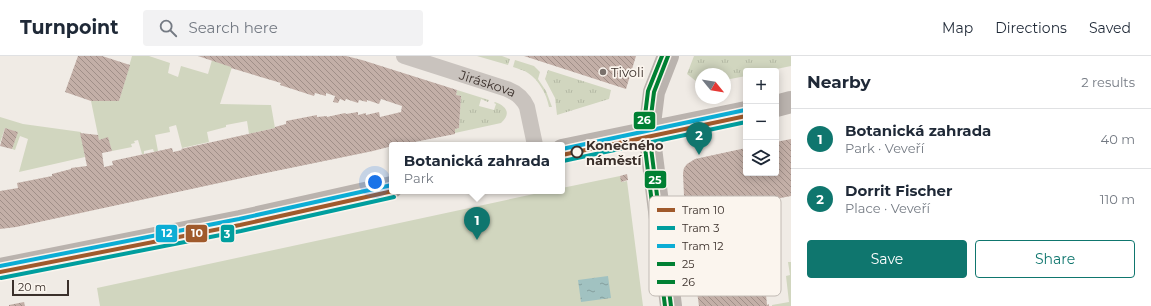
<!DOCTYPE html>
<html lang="en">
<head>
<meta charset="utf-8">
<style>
	body { margin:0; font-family:Montserrat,sans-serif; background:#f2f2f3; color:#1f2937 }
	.controls { position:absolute; right:12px; top:12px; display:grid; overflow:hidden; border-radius:4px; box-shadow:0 2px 10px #0003 }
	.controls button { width:36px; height:36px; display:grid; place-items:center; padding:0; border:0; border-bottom:1px solid #e0e1e3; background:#fff; color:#1f2937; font:20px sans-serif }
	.compass { position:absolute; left:695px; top:12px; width:36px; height:36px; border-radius:50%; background:#fff; box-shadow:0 2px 10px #0003; rotate:120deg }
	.scale { position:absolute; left:12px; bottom:10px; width:57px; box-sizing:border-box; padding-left:4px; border:2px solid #3b302b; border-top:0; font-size:11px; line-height:14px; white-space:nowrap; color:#3b302b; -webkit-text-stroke:3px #fbf5ee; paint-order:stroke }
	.you { position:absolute; left:375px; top:126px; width:14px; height:14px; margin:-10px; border:3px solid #fff; border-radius:50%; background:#1a73e8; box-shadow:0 0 0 6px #1a73e833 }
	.badge { display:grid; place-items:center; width:26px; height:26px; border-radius:50%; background:#0f766e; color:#fff; font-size:13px; font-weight:700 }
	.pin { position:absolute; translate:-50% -33px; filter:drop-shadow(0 1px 2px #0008) }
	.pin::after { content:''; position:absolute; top:21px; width:14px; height:12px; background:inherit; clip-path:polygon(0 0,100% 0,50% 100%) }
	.popup { position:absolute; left:389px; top:86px; width:176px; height:52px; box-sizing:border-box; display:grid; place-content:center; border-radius:4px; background:#fff; filter:drop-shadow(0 1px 3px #0005); font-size:13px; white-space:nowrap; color:#747a83 }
	.popup b { font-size:15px; color:#1f2937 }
	.popup::after { content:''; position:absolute; left:50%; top:100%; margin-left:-8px; border:8px solid transparent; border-top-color:#fff }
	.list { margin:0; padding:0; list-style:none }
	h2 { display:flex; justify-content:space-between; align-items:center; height:52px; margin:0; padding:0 16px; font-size:17px }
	h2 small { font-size:13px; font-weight:400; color:#747a83 }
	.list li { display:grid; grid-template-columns:26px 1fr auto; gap:12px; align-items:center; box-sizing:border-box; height:60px; padding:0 16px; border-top:1px solid #e0e1e3 }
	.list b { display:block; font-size:15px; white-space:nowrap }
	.list p { margin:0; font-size:13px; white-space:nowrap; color:#747a83 }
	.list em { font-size:13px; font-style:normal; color:#747a83 }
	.actions { display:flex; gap:8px; padding:12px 16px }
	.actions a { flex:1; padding:9px 0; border:1px solid #0f766e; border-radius:4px; text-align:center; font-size:14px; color:#0f766e }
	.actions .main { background:#0f766e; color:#fff }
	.icon { flex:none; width:22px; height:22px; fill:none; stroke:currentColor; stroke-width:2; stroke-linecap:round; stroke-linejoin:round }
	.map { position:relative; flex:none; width:791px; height:250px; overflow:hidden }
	header { display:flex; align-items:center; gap:24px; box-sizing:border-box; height:56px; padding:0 20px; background:#fff; border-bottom:1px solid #e0e1e3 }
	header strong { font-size:19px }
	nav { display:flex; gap:22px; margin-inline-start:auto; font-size:14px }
	.search { width:280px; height:36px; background:#f2f2f3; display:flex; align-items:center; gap:10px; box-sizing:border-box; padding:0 14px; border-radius:4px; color:#747a83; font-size:15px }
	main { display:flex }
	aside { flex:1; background:#fff }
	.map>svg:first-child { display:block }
</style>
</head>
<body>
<header>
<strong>Turnpoint</strong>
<div class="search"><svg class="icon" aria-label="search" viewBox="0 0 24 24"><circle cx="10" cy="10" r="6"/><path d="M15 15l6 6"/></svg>Search here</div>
<nav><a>Map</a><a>Directions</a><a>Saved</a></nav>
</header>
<main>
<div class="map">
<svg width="791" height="250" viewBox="0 0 791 250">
	<defs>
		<pattern id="grass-tufts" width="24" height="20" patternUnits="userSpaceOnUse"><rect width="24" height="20" fill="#d1d6bf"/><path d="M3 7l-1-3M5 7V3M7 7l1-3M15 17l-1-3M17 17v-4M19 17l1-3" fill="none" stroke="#b4b8a4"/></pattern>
		<pattern id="water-ripples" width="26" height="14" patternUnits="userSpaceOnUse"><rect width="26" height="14" fill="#a1c2c1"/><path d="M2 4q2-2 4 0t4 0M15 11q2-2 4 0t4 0" fill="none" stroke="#849e9d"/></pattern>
		<pattern id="building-back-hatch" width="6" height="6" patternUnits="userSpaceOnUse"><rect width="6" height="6" fill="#c3afa7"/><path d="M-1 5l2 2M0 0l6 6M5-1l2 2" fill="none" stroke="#a08f88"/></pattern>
	</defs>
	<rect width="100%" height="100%" fill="#f0ebe5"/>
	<path fill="url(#grass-tufts)" d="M 477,0 L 502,0 L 510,3 L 508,9 Z
		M 694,0 L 791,0 L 791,10 L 767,15 L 746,15 L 746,20 L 725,24 L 725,18 L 701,18 L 701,29 L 687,18 Z
		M 515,4 L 534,10 L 540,16 L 538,23 L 546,35 L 552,51 L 549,51 C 547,39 539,24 528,17 C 524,14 518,13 513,11 Z
		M 548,14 L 611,34 L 609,43 L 557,59 L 555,42 L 545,23 Z
		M 457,34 L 489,44 L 488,46 L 481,43 L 479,50 L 494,54 L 496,48 L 494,47 L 495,46 C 506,50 512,57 501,67 L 455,77 L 455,73 L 459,72 L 461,40 L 456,39 Z"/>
	<path fill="#d1d6bf" d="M 132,0 L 149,0 L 170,7 L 168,17 L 178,21 L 181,10 L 208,18 L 212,4 L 232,11 L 220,48 L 271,49 L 275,72 L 249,78 L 247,65 L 226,69 L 226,71 L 207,76 L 209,86 L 182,92 L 176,69 L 169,71 L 170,76 L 155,79 L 158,95 L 154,96 L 153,93 L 144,95 L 144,98 L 142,98 L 138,84 L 134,85 L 135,87 L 131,88 L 132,91 L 112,95 L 108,82 L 99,84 L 91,45 L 119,45 Z
		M 0,61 L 23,68 L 81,76 L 85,101 L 19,116 L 28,83 L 20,80 L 15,94 L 12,93 L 17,76 L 5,72 L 0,87 Z
		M 620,120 L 622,126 L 627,125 L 643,250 L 100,250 L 97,232 L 548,135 L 562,135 L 562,132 Z
		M 788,206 L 791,206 L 791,250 L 772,250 L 772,249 L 789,246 L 786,220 L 790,219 Z"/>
	<path fill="url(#water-ripples)" d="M 608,220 L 611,242 L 581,246 L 578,224 Z"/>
	<path fill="url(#building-back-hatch)" d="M 78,0 L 102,0 L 130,9 L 119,45 L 91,45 L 65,36 Z
		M 198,0 L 346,0 L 362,4 L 457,34 L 456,39 L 461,40 L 459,72 L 455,73 L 455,78 L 399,89 L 392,89 L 392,90 L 373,95 L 261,118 L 16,171 L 0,173 L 0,135 L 18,132 L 17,127 L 52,120 L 52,118 L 71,113 L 71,112 L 87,110 L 80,77 L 98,79 L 99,84 L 108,81 L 112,95 L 102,97 L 104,111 L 113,109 L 112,105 L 172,92 L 173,96 L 182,94 L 181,93 L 275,72 L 275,71 L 286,68 L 286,65 L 317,59 L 317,61 L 327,60 L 327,61 L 345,57 L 346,58 L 358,56 L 358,59 L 366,57 L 366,59 L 379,56 L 380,61 L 401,56 L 402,50 L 381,43 L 379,48 L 367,44 L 367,46 L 359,44 L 358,47 L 346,43 L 345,45 L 340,43 L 338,47 L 333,46 L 335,40 L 326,37 L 326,40 L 315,37 L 314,40 L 280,29 L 281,27 L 231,12 L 231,11 Z
		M 524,0 L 636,0 L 626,33 Z
		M 5,72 L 18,76 L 12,93 L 0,90 Z
		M 791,83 L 791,140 L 765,145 L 761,141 L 742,145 L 740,141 L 737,142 L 734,145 L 734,149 L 736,149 L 739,151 L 740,157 L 745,157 L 747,174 L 752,173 L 754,192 L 749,193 L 750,199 L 746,199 L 749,220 L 765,218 L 766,228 L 765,228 L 767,249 L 769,248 L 769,250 L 699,250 L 684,140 L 683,117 L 684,112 L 687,108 L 695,103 L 746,92 L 746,117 L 776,117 L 776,86 Z
		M 627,118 L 628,124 L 621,126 L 620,120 Z
		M 24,246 L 25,250 L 9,250 L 9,249 Z"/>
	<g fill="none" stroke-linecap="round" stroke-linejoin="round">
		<path stroke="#c9c3be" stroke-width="16" id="s1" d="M 404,0 L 507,33 C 517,37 523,42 527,51 L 535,89"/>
		<path stroke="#bab3ae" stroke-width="22" d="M 668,0 L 654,36 L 649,76 L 671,250
			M 776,50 L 791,46
			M 562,94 L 746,56
			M 0,213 L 240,165 L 392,131"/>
		<defs>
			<path id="bus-1" d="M 668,0 L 654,36 L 649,76 L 671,250"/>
			<path id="bus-2" d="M 662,0 L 648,35 L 643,76 L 665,250"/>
		</defs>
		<use href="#bus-1" stroke="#fbf5ee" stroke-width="7"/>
		<use href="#bus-2" stroke="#fbf5ee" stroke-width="7"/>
		<use href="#bus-1" stroke="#008033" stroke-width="4"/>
		<use href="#bus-2" stroke="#008033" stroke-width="4"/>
		<defs>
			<path id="tram-1" d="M 562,99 L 746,60
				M 0,216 L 240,169 L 393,135"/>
			<path id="tram-2" d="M 563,105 L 746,66
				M 1,222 L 241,175 L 394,141"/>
			<path id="tram-3" d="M 562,93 L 745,54
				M 0,210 L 239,163 L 392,129"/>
		</defs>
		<use href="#tram-1" stroke="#fbf5ee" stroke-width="7"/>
		<use href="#tram-2" stroke="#fbf5ee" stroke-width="7"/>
		<use href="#tram-3" stroke="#fbf5ee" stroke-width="7"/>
		<use href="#tram-1" stroke="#a05a2c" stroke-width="4"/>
		<use href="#tram-2" stroke="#009e9e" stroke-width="4"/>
		<use href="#tram-3" stroke="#0cadd5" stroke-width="4"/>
	</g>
	<circle fill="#7a716c" stroke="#fbf5ee" stroke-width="1.5" cx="603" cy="16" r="4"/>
	<circle fill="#fbf5ee" stroke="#3b302b" stroke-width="2" cx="577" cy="96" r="5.5"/>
	<g text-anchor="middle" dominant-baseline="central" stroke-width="3.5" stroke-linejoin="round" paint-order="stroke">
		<g font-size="13" fill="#3b302b" stroke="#fbf5ee" text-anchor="start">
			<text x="611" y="16">Tivoli</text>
		</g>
		<g font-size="13" fill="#3b302b" stroke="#fbf5ee">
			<text stroke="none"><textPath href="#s1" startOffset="88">Jiráskova</textPath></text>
		</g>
		<g font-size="13" font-weight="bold" fill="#3b302b" stroke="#fbf5ee" text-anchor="start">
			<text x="586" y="89">Konečného<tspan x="586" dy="15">náměstí</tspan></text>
		</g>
	</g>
	<rect x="649" y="140" width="132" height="100" rx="6" fill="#fbf5ee" stroke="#c1bab4" stroke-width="1"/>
	<rect x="657" y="152" width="18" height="4" fill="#a05a2c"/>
	<rect x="657" y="170" width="18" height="4" fill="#009e9e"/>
	<rect x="657" y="188" width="18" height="4" fill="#0cadd5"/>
	<rect x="657" y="206" width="18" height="4" fill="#008033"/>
	<rect x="657" y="224" width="18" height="4" fill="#008033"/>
	<g font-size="11" fill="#3b302b">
		<text x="682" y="158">Tram 10</text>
		<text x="682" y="176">Tram 3</text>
		<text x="682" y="194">Tram 12</text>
		<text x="682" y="212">25</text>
		<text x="682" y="230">26</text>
	</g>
	<g stroke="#fbf5ee" stroke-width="1.5">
		<rect x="633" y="55" width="23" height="19" rx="4" fill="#008033"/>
		<rect x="644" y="114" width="23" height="19" rx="4" fill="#008033"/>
		<rect x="155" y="168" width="23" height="19" rx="4" fill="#0cadd5"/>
		<rect x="185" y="168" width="23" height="19" rx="4" fill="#a05a2c"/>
		<rect x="220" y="168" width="15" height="19" rx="4" fill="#009e9e"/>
	</g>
	<g font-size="11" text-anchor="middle" font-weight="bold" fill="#fff">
		<text x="644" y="68">26</text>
		<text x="655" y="128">25</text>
		<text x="167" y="181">12</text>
		<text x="197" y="181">10</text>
		<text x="227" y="182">3</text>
	</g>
</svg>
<div class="controls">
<button>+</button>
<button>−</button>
<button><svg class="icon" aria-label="layers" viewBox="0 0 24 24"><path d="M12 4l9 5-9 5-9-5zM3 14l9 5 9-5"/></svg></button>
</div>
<svg class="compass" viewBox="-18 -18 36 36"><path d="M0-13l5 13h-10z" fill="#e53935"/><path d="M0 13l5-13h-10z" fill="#747a83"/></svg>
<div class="scale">20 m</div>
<div class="you"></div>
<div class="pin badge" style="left:477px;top:184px">1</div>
<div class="popup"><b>Botanická zahrada</b>Park</div>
<div class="pin badge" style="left:699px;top:99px">2</div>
</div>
<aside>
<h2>Nearby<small>2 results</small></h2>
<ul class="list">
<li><span class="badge">1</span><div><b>Botanická zahrada</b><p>Park · Veveří</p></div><em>40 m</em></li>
<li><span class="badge">2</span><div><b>Dorrit Fischer</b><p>Place · Veveří</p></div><em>110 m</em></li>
</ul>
<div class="actions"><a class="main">Save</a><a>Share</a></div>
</aside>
</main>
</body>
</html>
